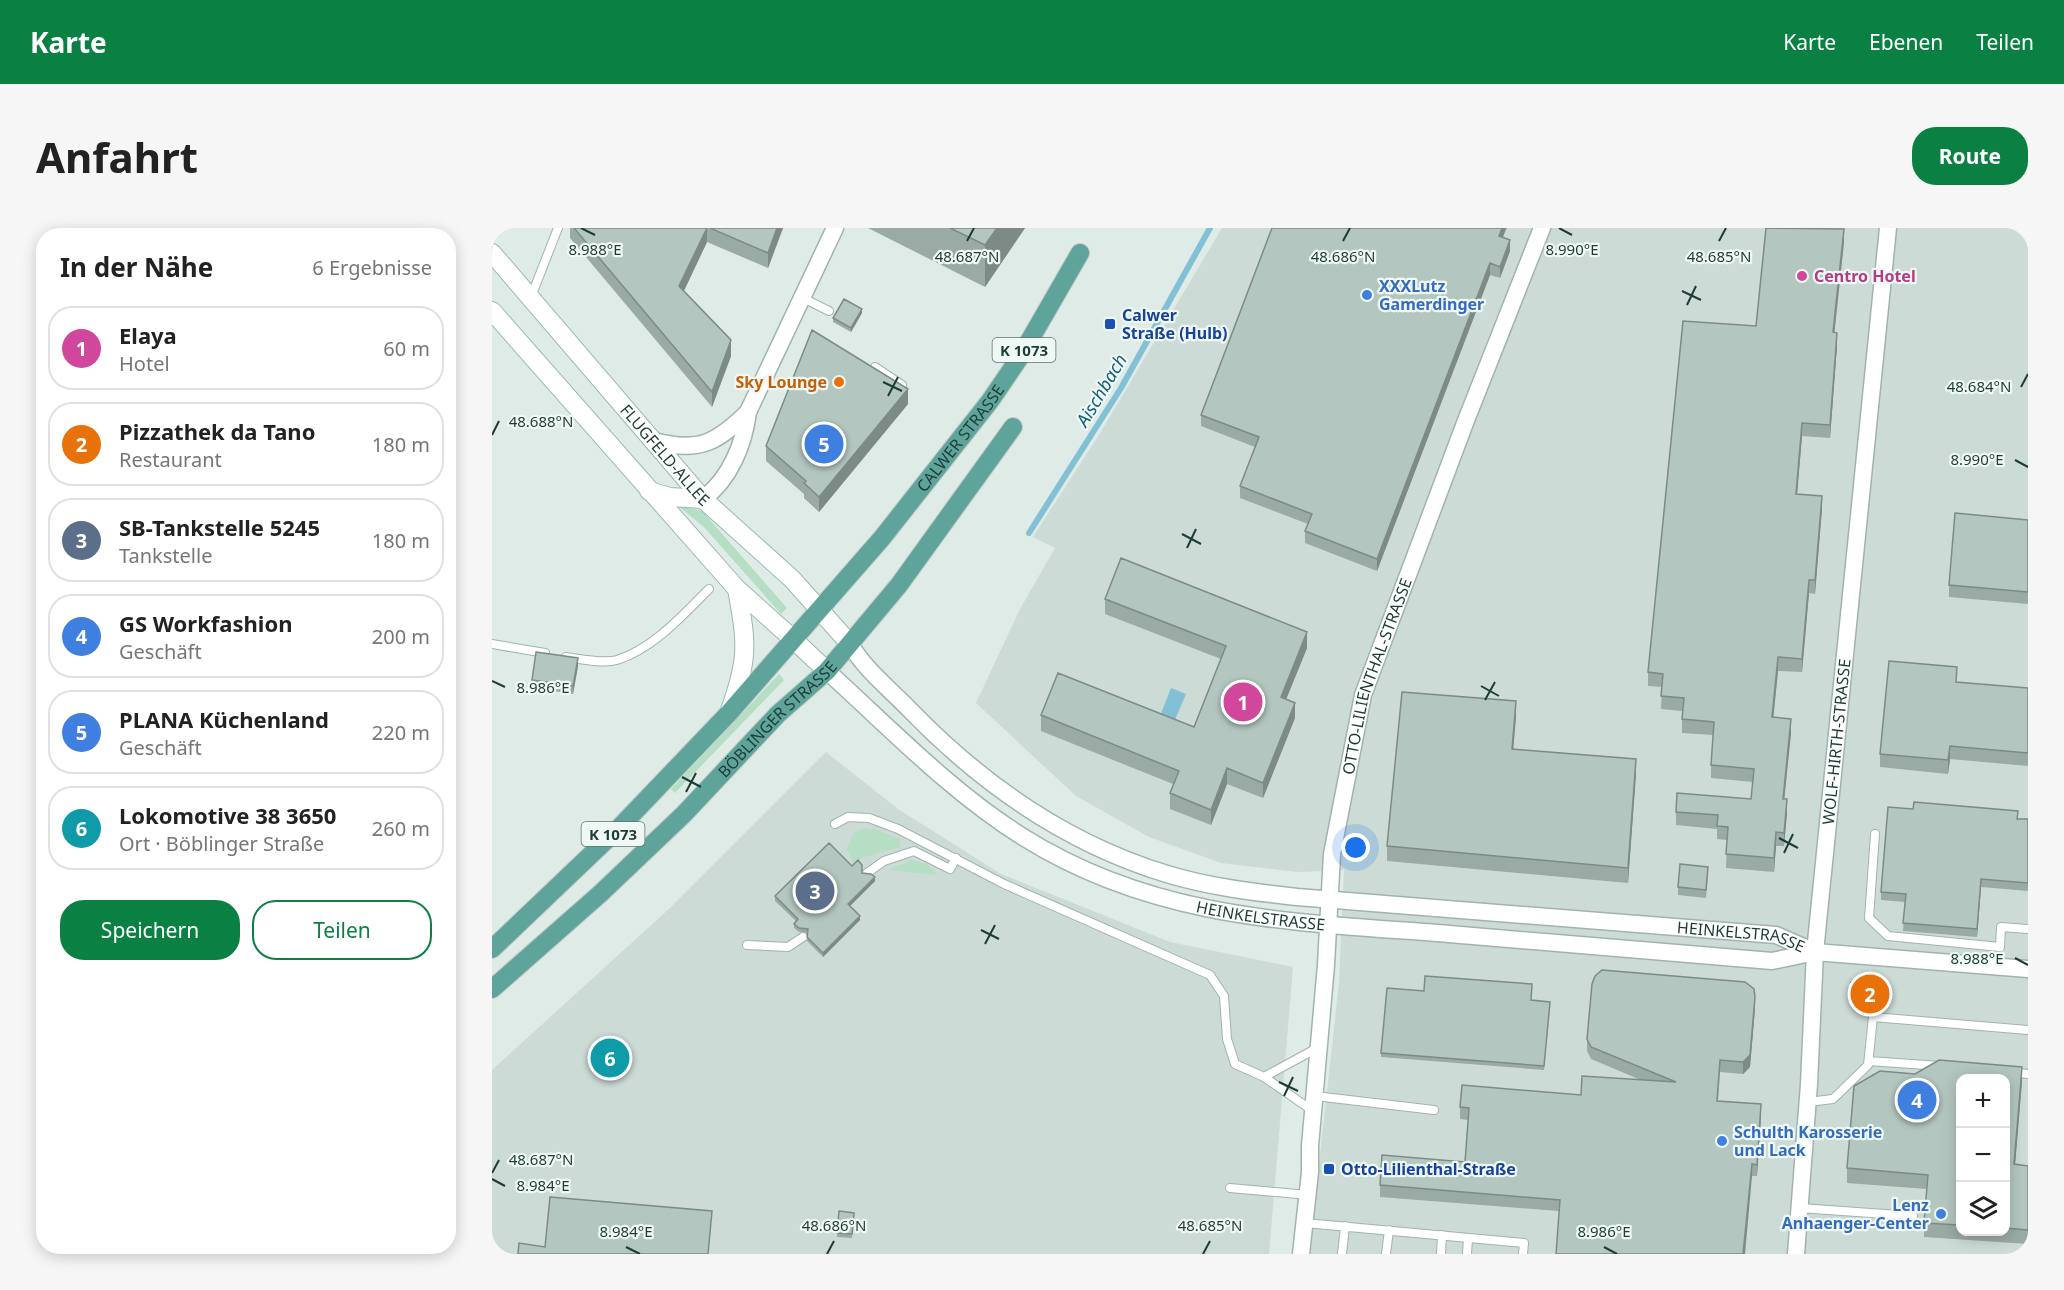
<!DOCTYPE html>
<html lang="de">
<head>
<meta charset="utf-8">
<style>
	body { margin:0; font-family:"Noto Sans",sans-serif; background:#f6f6f6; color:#222 }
	.controls { position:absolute; right:18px; bottom:18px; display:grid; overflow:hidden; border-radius:12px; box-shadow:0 3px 15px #0003 }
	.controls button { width:54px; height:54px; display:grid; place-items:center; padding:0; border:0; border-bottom:2px solid #e0e0e0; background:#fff; color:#222; font:30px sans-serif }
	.you { position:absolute; left:864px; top:620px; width:21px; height:21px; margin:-15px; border:4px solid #fff; border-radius:50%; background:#1a73e8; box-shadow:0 0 0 9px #1a73e833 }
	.badge { display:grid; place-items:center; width:39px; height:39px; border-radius:50%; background:#0b8043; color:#fff; font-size:20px; font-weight:700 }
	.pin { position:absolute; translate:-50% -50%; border:3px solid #fff; box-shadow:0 2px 6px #0006 }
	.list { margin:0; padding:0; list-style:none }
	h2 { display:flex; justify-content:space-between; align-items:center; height:78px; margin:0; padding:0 24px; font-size:26px }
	h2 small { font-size:20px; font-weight:400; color:#767676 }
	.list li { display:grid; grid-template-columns:39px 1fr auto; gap:18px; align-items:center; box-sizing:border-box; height:84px; margin:0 12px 12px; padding:0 12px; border:2px solid #e0e0e0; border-radius:24px }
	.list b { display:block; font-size:22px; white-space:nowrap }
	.list p { margin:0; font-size:20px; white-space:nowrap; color:#767676 }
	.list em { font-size:20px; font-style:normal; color:#767676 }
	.actions { display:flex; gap:12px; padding:18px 24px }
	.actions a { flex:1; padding:14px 0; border:2px solid #0b8043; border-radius:24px; text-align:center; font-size:21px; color:#0b8043 }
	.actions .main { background:#0b8043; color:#fff }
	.icon { flex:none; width:33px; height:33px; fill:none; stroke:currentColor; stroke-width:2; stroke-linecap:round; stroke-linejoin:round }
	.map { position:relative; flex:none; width:1536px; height:1026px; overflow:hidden; border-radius:24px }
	header { display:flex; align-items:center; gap:36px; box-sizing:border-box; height:84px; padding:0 30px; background:#0b8043; color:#fff }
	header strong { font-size:28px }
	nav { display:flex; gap:33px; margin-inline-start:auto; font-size:21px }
	.intro { display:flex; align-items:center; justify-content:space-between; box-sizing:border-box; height:144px; padding:0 36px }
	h1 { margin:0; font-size:42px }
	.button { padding:15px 27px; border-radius:24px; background:#0b8043; color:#fff; font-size:21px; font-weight:700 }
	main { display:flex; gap:36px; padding:0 36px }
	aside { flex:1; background:#fff; border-radius:24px; box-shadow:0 3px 15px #0003 }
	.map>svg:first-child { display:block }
</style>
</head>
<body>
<header>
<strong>Karte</strong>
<nav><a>Karte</a><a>Ebenen</a><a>Teilen</a></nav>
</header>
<div class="intro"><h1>Anfahrt</h1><a class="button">Route</a></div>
<main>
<aside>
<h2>In der Nähe<small>6 Ergebnisse</small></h2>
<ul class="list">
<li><span class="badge" style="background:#d1479c">1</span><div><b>Elaya</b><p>Hotel</p></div><em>60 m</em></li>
<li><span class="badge" style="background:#e8710a">2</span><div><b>Pizzathek da Tano</b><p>Restaurant</p></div><em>180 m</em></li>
<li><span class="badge" style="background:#5c6f8a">3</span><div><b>SB-Tankstelle 5245</b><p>Tankstelle</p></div><em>180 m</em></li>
<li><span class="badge" style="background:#3f7fe0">4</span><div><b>GS Workfashion</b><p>Geschäft</p></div><em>200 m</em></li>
<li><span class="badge" style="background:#3f7fe0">5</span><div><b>PLANA Küchenland</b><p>Geschäft</p></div><em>220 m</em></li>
<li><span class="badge" style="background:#0f9aa8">6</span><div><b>Lokomotive 38 3650</b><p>Ort · Böblinger Straße</p></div><em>260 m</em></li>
</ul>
<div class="actions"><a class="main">Speichern</a><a>Teilen</a></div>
</aside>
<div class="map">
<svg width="1536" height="1026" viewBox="0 0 1536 1026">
	<rect width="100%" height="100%" fill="#deebe7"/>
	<path fill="#ccdbd6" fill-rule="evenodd" d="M 730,0 L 1536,0 L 1536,1026 L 817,1026 L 847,755 L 852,642 L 805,644 L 729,635 L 657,609 L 584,568 L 484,475 L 528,381 L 563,320 L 541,309 L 607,207 ZM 1468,850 L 1514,850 L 1514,1004 L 1468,1004 Z
		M 334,524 L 406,581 L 509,646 L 678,714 L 801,739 L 777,1026 L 0,1026 L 0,842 L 178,680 Z"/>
	<path fill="#b5dec4" d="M 184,276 L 210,283 L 295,380 L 289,386 L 212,299 Z
		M 287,446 L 292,452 L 183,565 L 179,561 Z
		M 369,601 L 382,601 L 408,611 L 408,619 L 372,629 L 361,636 L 355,621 L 362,604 Z
		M 419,632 L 434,636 L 446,647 L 397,642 Z"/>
	<path fill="#81c0d5" d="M 679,460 L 694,466 L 682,494 L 668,488 Z"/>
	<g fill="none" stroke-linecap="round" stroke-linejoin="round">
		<path stroke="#81c0d5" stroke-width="6" d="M 537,305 L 629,160 L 718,0"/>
		<defs>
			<path id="service" d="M 39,69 L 66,0
				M 311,70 L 337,83
				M 383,139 L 410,157
				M 0,416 L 53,425
				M 74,429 C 89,431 111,436 125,432 C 162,420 191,387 217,361
				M 343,596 L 356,589 L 377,590 L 406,601 L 512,656 L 718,747 L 732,768 L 735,811 L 743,836 L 772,849 L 827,819
				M 1383,606 L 1377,690 L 1396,708 L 1508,719 L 1509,699 L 1536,701
				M 375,645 L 392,633 L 422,623 L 458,641 L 464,630
				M 255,717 L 296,719 L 311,709
				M 1377,833 L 1448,838
				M 1521,844 L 1536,846
				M 772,849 L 821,883
				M 823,868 L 942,882
				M 1316,874 L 1341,871 L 1376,837 L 1381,789 L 1536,802
				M 738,960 L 816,967
				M 1308,980 L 1421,988
				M 813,995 L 1032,1015 L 1031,1026
				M 850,1026 L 853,998
				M 894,1026 L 897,1002
				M 949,1026 L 950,1007
				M 975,1026 L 976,1010"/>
			<g id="minor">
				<path d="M 162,213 C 206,225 225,215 256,184 L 343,0"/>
				<path d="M 211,271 C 238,251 252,216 256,184"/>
				<path id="s1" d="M 358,416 C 373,442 398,461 419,483 C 490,556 576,616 675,646 C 717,659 761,664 805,669 L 1284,707 L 1323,724"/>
				<path id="s2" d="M 335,443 C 398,500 459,564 531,609 C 665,693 806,694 957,706 C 1065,715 1172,724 1280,733 L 1323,724 L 1536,741"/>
				<path id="s3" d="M 809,1026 L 818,944 L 818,918 L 834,737 L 840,626 L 871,467 L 973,195 L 1050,0"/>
				<path id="s4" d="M 1304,1026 L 1317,856 L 1323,724 L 1396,0"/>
			</g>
			<path id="tertiary" d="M 302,412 L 335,443"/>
			<g id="secondary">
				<path id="s5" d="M 0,25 L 211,271 L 300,351 L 358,416"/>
				<path d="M 0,83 L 245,361 L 302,412"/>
				<path d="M 157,263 L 178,269 L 211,271"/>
				<path d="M 237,485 C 257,430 255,417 245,361"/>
			</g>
			<g id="primary">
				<path id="s6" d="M 0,721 L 127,600 L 237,485 L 390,310 L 498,173 L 528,129 L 588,25"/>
				<path id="s7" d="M 0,761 L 109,665 L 192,586 L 286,486 L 335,443 L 407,357 L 521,199"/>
			</g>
		</defs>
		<use href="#service" stroke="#a1b3af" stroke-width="10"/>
		<use href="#minor" stroke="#a1b3af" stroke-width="19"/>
		<use href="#tertiary" stroke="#a1b3af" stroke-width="20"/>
		<use href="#secondary" stroke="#9cb8b1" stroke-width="20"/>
		<use href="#primary" stroke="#c0c8c7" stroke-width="20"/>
		<use href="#service" stroke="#fff" stroke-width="8"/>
		<use href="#minor" stroke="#fff" stroke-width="16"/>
		<use href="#tertiary" stroke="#fff" stroke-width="18"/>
		<use href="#secondary" stroke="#fff" stroke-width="18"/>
		<use href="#primary" stroke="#5fa49a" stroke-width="18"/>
	</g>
	<path fill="#9aaaa5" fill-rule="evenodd" d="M 78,0 L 291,0 L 276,40 L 215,14 L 192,63 L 239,128 L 220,179 L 78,10 Z
		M 376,0 L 533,0 L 493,59 Z
		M 780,0 L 1015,0 L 1011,9 L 1018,23 L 1008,50 L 998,47 L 885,343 L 813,315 L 813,303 L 816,296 L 748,270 L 748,258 L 763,219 L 709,198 L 709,187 Z
		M 1352,14 L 1342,105 L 1345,118 L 1338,210 L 1310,208 L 1305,266 L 1330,281 L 1323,366 L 1317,365 L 1310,444 L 1286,443 L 1281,490 L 1299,505 L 1292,571 L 1295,585 L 1292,618 L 1284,618 L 1282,644 L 1234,640 L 1235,612 L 1225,611 L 1225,601 L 1184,597 L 1184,584 L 1259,571 L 1261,554 L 1219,550 L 1219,537 L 1221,507 L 1190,505 L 1190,483 L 1169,481 L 1170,459 L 1156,458 L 1156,444 L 1264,98 Z
		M 370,85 L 359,104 L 341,94 L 341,90 Z
		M 416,176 L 327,284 L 312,270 L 312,266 L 274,233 L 274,218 Z
		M 1536,292 L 1536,376 L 1457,369 L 1457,357 Z
		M 613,371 L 815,420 L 794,471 L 803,490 L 771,570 L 735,556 L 719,597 L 678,581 L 678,565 L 681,556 L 549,503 L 549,487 L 702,499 L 729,431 L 613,386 Z
		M 86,438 L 81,466 L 40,460 L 40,452 Z
		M 1465,454 L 1536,460 L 1536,538 L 1458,531 L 1456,546 L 1388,539 L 1388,526 Z
		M 1024,489 L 1021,521 L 1144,546 L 1136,655 L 895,633 L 895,618 Z
		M 1526,591 L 1536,591 L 1536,663 L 1489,659 L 1485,709 L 1411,703 L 1413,674 L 1389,672 L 1389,664 Z
		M 370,645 L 383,653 L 358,678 L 368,692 L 331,729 L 315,713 L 316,705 L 307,704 L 302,700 L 302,696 L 304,693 L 283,673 L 283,668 Z
		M 1216,647 L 1214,670 L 1186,667 L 1186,659 Z
		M 1389,757 L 1387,779 L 1358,777 L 1358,769 Z
		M 1039,772 L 1058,778 L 1052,842 L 889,829 L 889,825 Z
		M 1263,781 L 1258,839 L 1251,846 L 1228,844 L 1226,873 L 1269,888 L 1265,948 L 1260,948 L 1067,983 L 888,969 L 888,957 L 973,934 L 976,892 L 968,891 L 968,879 L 1089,867 L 1149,852 L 1099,831 L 1095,823 L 1095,811 Z
		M 1447,832 L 1530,839 L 1530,853 L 1523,936 L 1536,938 L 1536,1016 L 1432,1009 L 1432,995 L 1435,961 L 1355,955 L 1355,940 L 1362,858 L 1388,843 L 1423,846 ZM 1468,850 L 1514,850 L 1514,1004 L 1468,1004 Z
		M 362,985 L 360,1010 L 345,1009 L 345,1005 Z"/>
	<path fill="#7d8b86" d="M 215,0 L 215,14 L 187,73 L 187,58 Z
		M 285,0 L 291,0 L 276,40 L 276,25 Z
		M 505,0 L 533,0 L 493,59 L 493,17 Z
		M 1010,0 L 1014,0 L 1007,20 L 1007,8 Z
		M 1352,1 L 1352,14 L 1341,118 L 1341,104 Z
		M 1018,12 L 1018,23 L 1008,50 L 1008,39 Z
		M 998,35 L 998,47 L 885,343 L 885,331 Z
		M 370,81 L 370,85 L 359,104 L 359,100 Z
		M 1345,105 L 1345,118 L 1338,210 L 1338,197 Z
		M 239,112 L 239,128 L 220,179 L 220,164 Z
		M 416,161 L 416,176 L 327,284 L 327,269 Z
		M 1310,195 L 1310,208 L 1304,279 L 1304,266 Z
		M 1330,268 L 1330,281 L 1323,366 L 1323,352 Z
		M 1317,352 L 1317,365 L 1310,444 L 1310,431 Z
		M 815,404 L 815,420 L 789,484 L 789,469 Z
		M 1286,429 L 1286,443 L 1280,503 L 1280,489 Z
		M 86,430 L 86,438 L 81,466 L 81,458 Z
		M 1024,473 L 1024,489 L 1020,536 L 1020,521 Z
		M 803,475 L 803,490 L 771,570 L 771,555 Z
		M 1299,491 L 1299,505 L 1291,584 L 1291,571 Z
		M 1458,518 L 1458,531 L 1456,546 L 1456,532 Z
		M 1144,531 L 1144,546 L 1136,655 L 1136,640 Z
		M 735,540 L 735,556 L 719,597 L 719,582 Z
		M 1295,571 L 1295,585 L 1292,618 L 1292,605 Z
		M 1284,604 L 1284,618 L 1282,644 L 1282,630 Z
		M 383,649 L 383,653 L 356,680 L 356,676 Z
		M 1489,651 L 1489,659 L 1485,709 L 1485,701 Z
		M 368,688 L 368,692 L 331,729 L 331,725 Z
		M 1263,769 L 1263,781 L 1258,839 L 1251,846 L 1251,834 Z
		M 1530,839 L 1530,853 L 1522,950 L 1522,936 Z
		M 1269,876 L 1269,888 L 1265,948 L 1265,937 Z
		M 1260,936 L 1260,948 L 1253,1026 L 1251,1026 Z"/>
	<path fill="#b3c6c0" stroke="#7d8b86" stroke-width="1.5" d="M 82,0 L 215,0 L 187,58 L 239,112 L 220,164 Z
		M 218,0 L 285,0 L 276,25 Z
		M 458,0 L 505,0 L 493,17 Z
		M 780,0 L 1010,0 L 1007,8 L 1018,12 L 1008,39 L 998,35 L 885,331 L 813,303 L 820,286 L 748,258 L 767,209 L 709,187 Z
		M 1274,0 L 1352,1 L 1341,104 L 1345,105 L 1338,197 L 1310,195 L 1304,266 L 1330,268 L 1323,352 L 1317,352 L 1310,431 L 1286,429 L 1280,489 L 1299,491 L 1291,571 L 1295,571 L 1292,605 L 1284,604 L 1282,630 L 1234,626 L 1236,599 L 1225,598 L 1226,587 L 1184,584 L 1185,565 L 1259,571 L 1262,541 L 1219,537 L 1222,494 L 1190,491 L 1192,470 L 1169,468 L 1171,446 L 1156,444 L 1191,93 L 1264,98 Z
		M 352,71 L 370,81 L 359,100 L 341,90 Z
		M 320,102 L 416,161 L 327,269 L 312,255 L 314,253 L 274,218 Z
		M 1463,285 L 1536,292 L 1536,364 L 1457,357 Z
		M 629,330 L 815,404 L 789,469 L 803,475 L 771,555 L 735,540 L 719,582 L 678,565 L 687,543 L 549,487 L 566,445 L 702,499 L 734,418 L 613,371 Z
		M 44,424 L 86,430 L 81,458 L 40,452 Z
		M 1397,433 L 1465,439 L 1464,454 L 1536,460 L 1536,525 L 1458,518 L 1456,532 L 1388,526 Z
		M 910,464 L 1024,473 L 1020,521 L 1144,531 L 1136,640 L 895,618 Z
		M 1422,574 L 1526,583 L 1525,591 L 1536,591 L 1536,655 L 1489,651 L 1485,701 L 1411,695 L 1414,666 L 1389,664 L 1396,579 L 1421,581 Z
		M 337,615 L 360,638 L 366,632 L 370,637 L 370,645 L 379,646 L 383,649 L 356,676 L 368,688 L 331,725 L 315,709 L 316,701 L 307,700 L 302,696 L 306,691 L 283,668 Z
		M 1188,636 L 1216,639 L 1214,662 L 1186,659 Z
		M 1110,742 L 1253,754 L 1262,761 L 1263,769 L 1258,827 L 1251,834 L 1228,832 L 1225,873 L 1269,876 L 1265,937 L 1260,936 L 1251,1026 L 1064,1026 L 1068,972 L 888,957 L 890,927 L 973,934 L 977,880 L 968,879 L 970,857 L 1089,867 L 1090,848 L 1184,854 L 1099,819 L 1095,811 L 1100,756 L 1103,748 Z
		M 933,748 L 1040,756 L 1039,772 L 1058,774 L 1052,838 L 889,825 L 895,760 L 932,763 Z
		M 1373,748 L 1389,749 L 1387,771 L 1358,769 L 1359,754 Z
		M 1447,832 L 1530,839 L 1522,936 L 1536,938 L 1536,1002 L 1514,1000 L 1514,850 L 1468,850 L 1468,997 L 1432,995 L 1436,947 L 1355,940 L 1362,858 L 1388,843 L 1423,846 Z
		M 58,969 L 220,983 L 216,1026 L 26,1026 L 27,1015 L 53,1019 Z
		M 347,983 L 362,985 L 360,1006 L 345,1005 Z"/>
	<path fill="none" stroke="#1e3c37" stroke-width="2" d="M 89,0 L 103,7M 1067,0 L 1080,7M 475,13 L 482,0M 851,13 L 858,0M 1227,13 L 1234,0M 1190,63 L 1209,72M 1195,77 L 1204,58M 391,154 L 410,163M 1529,159 L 1536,146M 396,168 L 406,149M 0,207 L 7,193M 1523,232 L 1536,239M 690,306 L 709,316M 695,320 L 704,301M 0,453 L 13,459M 989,458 L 1007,468M 993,472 L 1003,454M 190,549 L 209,559M 194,564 L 204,545M 1287,610 L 1306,620M 1292,625 L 1301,606M 489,702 L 507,711M 493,716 L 503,697M 1523,730 L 1536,737M 787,854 L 806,863M 792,868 L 801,849M 0,945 L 7,932M 0,951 L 13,958M 134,1019 L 148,1026M 1112,1019 L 1125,1026M 335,1026 L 342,1013M 711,1026 L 718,1013"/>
	<circle fill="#d1479c" stroke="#eff8f4" stroke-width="2" cx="1310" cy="48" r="6"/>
	<g fill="#3f7fe0" stroke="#eff8f4" stroke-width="2">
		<circle cx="875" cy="67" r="6"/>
		<circle cx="1230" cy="913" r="6"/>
		<circle cx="1449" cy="986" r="6"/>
	</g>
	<g fill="#1a4fb4" stroke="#eff8f4" stroke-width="2">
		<rect x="612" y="90" width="12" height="12" rx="3"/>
		<rect x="831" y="935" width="12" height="12" rx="3"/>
	</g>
	<circle fill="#e8710a" stroke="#eff8f4" stroke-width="2" cx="347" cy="154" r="6"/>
	<g text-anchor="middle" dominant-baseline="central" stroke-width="4.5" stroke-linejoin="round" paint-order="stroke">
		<g fill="#eff8f4" stroke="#5d7470" stroke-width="1.5">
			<rect x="500.5" y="110" width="63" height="24" rx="4.5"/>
			<rect x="89.5" y="594" width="63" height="24" rx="4.5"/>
		</g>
		<g font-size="15" font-weight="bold" fill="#1e3c37">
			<text x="532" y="122">K 1073</text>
			<text x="121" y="606">K 1073</text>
		</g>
		<g font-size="16" font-weight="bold" fill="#b23c85" stroke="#eff8f4" text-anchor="start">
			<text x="1322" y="48">Centro Hotel</text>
		</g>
		<g font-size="16" font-weight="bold" fill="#366cbe" stroke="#eff8f4" text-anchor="start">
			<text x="887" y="58">XXXLutz<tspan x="887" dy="18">Gamerdinger</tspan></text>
			<text x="1242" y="904">Schulth Karosserie<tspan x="1242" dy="18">und Lack</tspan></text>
			<text x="1437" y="977" text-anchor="end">Lenz<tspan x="1437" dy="18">Anhaenger-Center</tspan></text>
		</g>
		<g font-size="16" font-weight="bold" fill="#164399" stroke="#eff8f4" text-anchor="start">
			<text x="630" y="87">Calwer<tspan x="630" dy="18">Straße (Hulb)</tspan></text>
			<text x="849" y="941">Otto-Lilienthal-Straße</text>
		</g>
		<g font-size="16" font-weight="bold" fill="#c56008" stroke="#eff8f4" text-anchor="end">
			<text x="335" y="154">Sky Lounge</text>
		</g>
		<g font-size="16" fill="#1e3c37" stroke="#eff8f4">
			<text stroke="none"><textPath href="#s6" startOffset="694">CALWER STRASSE</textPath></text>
			<text stroke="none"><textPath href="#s5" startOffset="266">FLUGFELD-ALLEE</textPath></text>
			<text stroke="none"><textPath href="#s3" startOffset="585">OTTO-LILIENTHAL-STRASSE</textPath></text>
			<text stroke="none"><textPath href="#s7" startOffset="393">BÖBLINGER STRASSE</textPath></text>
			<text stroke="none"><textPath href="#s4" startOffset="514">WOLF-HIRTH-STRASSE</textPath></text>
			<text stroke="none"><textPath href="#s2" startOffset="510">HEINKELSTRASSE</textPath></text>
			<text stroke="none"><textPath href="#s1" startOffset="976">HEINKELSTRASSE</textPath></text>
		</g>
		<g font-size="18" font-style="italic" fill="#14607c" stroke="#eff8f4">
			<text transform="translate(609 162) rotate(-59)">Aischbach</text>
		</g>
	</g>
	<g font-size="15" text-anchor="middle" fill="#1e3c37" stroke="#eff8f4" stroke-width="4.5" stroke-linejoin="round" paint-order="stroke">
		<text x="103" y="27">8.988°E</text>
		<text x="1080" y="27">8.990°E</text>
		<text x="475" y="34">48.687°N</text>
		<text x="851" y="34">48.686°N</text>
		<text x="1227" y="34">48.685°N</text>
		<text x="1487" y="164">48.684°N</text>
		<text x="49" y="199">48.688°N</text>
		<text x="1485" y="237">8.990°E</text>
		<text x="51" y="465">8.986°E</text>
		<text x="1485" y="736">8.988°E</text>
		<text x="49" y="937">48.687°N</text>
		<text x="51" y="963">8.984°E</text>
		<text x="342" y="1003">48.686°N</text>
		<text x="718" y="1003">48.685°N</text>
		<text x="134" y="1009">8.984°E</text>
		<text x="1112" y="1009">8.986°E</text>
	</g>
</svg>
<div class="controls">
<button>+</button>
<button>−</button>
<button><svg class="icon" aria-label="layers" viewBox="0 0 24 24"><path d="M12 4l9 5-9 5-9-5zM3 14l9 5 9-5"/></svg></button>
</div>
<div class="you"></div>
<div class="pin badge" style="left:751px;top:474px;background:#d1479c">1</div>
<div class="pin badge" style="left:1378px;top:766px;background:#e8710a">2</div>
<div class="pin badge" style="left:323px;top:663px;background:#5c6f8a">3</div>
<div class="pin badge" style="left:1425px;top:872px;background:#3f7fe0">4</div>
<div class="pin badge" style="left:332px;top:216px;background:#3f7fe0">5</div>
<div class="pin badge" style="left:118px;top:830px;background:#0f9aa8">6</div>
</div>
</main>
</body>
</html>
